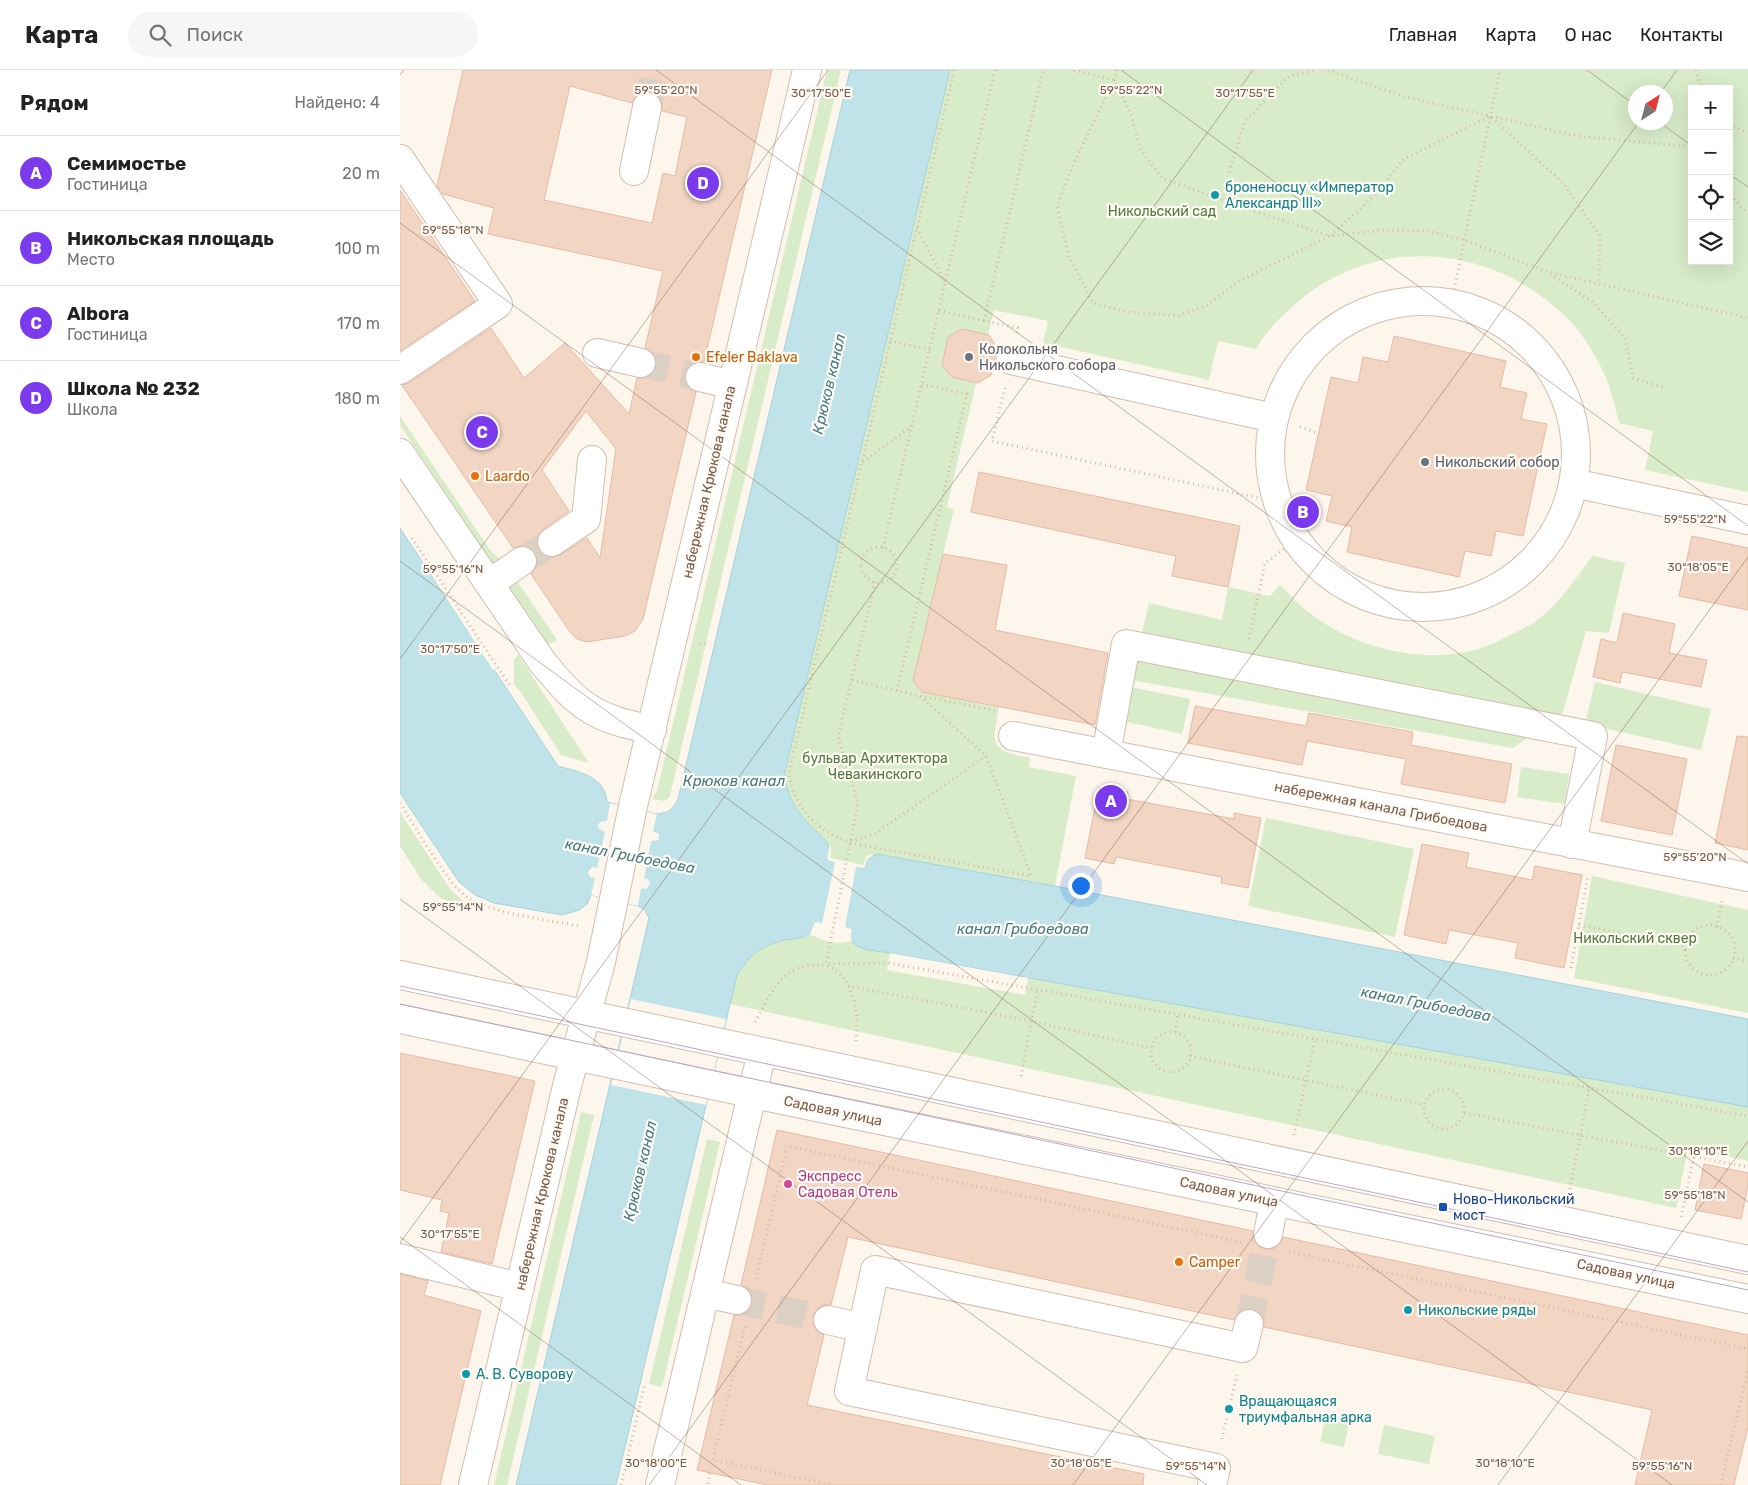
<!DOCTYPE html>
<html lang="ru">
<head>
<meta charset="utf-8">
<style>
	body { margin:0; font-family:Rubik,sans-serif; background:#f6f6f6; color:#222 }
	.controls { position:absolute; right:15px; top:15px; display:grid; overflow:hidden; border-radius:0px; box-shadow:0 5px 20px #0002 }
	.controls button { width:45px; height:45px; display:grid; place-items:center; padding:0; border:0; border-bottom:1px solid #e0e0e0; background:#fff; color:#222; font:25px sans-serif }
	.compass { position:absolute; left:1228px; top:15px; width:45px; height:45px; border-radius:50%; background:#fff; box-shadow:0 5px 20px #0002; rotate:36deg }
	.you { position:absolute; left:680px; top:815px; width:18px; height:18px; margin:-12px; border:4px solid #fff; border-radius:50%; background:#1a73e8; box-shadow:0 0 0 8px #1a73e833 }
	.badge { display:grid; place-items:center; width:32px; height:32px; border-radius:50%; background:#7c3aed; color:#fff; font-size:16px; font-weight:700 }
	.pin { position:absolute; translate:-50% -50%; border:2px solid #fff; box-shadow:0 1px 5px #0006 }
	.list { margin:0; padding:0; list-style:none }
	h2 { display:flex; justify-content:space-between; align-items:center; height:65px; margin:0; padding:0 20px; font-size:21px }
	h2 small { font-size:16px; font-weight:400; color:#767676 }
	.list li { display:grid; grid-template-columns:32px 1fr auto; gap:15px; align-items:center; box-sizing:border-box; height:75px; padding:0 20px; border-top:1px solid #e0e0e0 }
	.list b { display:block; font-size:19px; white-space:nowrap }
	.list p { margin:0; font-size:16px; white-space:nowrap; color:#767676 }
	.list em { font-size:16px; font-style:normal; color:#767676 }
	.icon { flex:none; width:28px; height:28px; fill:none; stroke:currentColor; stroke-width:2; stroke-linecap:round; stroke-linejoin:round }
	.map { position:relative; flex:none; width:1348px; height:1415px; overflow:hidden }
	header { display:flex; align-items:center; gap:30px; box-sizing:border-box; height:70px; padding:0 25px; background:#fff; border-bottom:1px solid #e0e0e0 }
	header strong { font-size:24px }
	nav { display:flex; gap:28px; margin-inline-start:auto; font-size:18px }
	.search { width:350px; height:45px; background:#f6f6f6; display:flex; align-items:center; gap:12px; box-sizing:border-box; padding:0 18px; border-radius:28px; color:#767676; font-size:19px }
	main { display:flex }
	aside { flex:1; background:#fff }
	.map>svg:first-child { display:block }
</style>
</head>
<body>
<header>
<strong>Карта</strong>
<div class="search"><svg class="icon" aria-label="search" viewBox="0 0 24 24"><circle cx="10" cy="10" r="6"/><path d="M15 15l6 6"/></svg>Поиск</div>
<nav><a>Главная</a><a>Карта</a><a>О нас</a><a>Контакты</a></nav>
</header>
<main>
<aside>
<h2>Рядом<small>Найдено: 4</small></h2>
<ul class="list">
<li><span class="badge">A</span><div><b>Семимостье</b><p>Гостиница</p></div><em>20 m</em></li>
<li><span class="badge">B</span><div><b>Никольская площадь</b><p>Место</p></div><em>100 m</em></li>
<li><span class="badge">C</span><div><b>Albora</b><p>Гостиница</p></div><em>170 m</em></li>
<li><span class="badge">D</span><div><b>Школа № 232</b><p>Школа</p></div><em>180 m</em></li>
</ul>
</aside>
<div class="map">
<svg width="1348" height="1415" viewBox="0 0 1348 1415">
	<rect width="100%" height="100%" fill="#fdf6ec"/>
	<path fill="#d8ecc9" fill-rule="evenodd" d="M 427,0 L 441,0 L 270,726 L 265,731 L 252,729 L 257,721 Z
		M 550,0 L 1348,0 L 1348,422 L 1245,400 L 1253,361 L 1219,353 C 1216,341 1213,328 1209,316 C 1201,293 1185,266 1168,249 C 1096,177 986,164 905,226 C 886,241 868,258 856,279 L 818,271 L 809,310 L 643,273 L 648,251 L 594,240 L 588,265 L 562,259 L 548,267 L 542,295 L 552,307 L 576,313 L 547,437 L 554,439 L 513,611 L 522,622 L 599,637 C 592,675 589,680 630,688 L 629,697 L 676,706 L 655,816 L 477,784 L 464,798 L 427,790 L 424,768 L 407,753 L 394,734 L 385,713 L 385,702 ZM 1292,19 L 1329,19 L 1329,191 L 1292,191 ZM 1236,22 L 1266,22 L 1266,52 L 1236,52 Z
		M 0,346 L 90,480 L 106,495 L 97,500 L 0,355 Z
		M 1192,486 L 1225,493 L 1209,563 L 1186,561 L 1163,642 L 1113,678 L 731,610 L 749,533 L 822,550 L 828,517 L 870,526 L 880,515 C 891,526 901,537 914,546 C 954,576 1012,591 1062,583 C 1080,580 1099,571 1115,563 C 1121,559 1129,556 1135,552 C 1159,534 1175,510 1192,486 Z
		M 117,511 L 157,570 L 148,575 L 108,517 Z
		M 119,584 L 121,589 L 189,693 L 161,685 L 120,621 L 114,615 L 114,590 Z
		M 1195,612 L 1311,639 L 1301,680 L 1185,654 Z
		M 730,617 L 790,629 L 782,664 L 723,651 Z
		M 1121,697 L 1169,704 L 1165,734 L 1117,727 Z
		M 0,742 L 50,819 L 64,832 L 77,840 L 55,835 L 39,827 L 21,809 L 0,776 Z
		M 866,748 L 1014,779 L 995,867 L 848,836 Z
		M 1192,806 L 1348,840 L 1348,943 L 1174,908 Z
		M 410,864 C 424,872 436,875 452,871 L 462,877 L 490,883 L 487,900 L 625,925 L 628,908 L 1348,1037 L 1348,1091 L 1288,1078 L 1276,1138 L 330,934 C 332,925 333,912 337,904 C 347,886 365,874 384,870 C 393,869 402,870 410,864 Z
		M 181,1042 L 194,1045 L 107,1415 L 94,1415 Z
		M 307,1069 L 320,1072 L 262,1317 L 249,1314 Z
		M 926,1344 L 950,1348 L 944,1377 L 920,1372 Z
		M 984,1355 L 1035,1366 L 1029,1394 L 978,1384 Z"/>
	<path fill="#bfe3e8" stroke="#a5d3da" d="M 450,0 L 550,0 L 385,702 C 385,725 398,744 415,760 C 420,765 425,768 428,775 C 430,780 428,785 427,790 L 464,798 L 468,789 L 477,784 L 655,816 L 1348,949 L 1348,1037 L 490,883 C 480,881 458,881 452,871 C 450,867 451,863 452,859 L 415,853 C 411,870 398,868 384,870 C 377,872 367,875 361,879 C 350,885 344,895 337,905 L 216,1415 L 116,1415 L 249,848 L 244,839 L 238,836 L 191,825 L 187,834 L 179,840 L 162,845 L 94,833 L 75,825 L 59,812 L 0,723 L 0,458 L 158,696 C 179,702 205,706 207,732 L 257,744 C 268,743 273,740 278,729 Z"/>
	<path fill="#fdf6ec" d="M 20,483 L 95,599 L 93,600 L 18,484 Z
		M 210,733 L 257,744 L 253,761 L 259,764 L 259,767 L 258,770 L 251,771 L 244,808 L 248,809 L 250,814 L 246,819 L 241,818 L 238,836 L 191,825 L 195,808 L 190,807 L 188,802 L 192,797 L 197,798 L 205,762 L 198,758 L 198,755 L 200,752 L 207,751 Z
		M 431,776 L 430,788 L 463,795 L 466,787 L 470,784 L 472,786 L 468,789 L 464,798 L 456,797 L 445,857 L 452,859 L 451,866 L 452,871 L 450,871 L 449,861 L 417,855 L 412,865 L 410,864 L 415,852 L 422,853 L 435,792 L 427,790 L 429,777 Z
		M 490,883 L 628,908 L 628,911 L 490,886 Z
		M 231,929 L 326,949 L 306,1035 L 211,1015 Z"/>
	<path fill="#f3d5c3" stroke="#e6bba3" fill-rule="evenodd" d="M 63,0 L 372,0 L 304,292 L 296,292 L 289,296 L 285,304 L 285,311 L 289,318 L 296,322 L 243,549 L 235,561 L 225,566 L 187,572 L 177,569 L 170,562 L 131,504 L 136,497 L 138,490 L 135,482 L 128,477 L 120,476 L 113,478 L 2,315 L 9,313 L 91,258 L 124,308 L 165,273 L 229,344 L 237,308 L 245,308 L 252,304 L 256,296 L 256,289 L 252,282 L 245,278 L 263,201 L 88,164 L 94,138 L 43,124 L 37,116 ZM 170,16 L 232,33 L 236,26 L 242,22 L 251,22 L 258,26 L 262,32 L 262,41 L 287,47 L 275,106 L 263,103 L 252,153 L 144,130 ZM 186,341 L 216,379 L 200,488 L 187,468 L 160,485 L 154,487 L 146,486 L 139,480 L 136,473 L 138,465 L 143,459 L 169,441 L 142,400 Z
		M 0,120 L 75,231 L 0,281 Z
		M 562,259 L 589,265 L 597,278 L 591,305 L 578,313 L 552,307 L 542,295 L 548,267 Z
		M 994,266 L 1106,291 L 1100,317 L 1127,323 L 1121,349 L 1147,354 L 1123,466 L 1096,461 L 1091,486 L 1065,481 L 1059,507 L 947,482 L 952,457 L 926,451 L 932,426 L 906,420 L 931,307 L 958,313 L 963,287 L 988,292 Z
		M 579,402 L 840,456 L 828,517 L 772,506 L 776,486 L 571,442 Z
		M 1292,466 L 1348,478 L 1348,540 L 1279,526 Z
		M 543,484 L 607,495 L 595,560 L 708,583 L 695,655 L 522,622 L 513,611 Z
		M 1223,543 L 1275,554 L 1269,583 L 1307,590 L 1301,617 L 1222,602 L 1220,613 L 1193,607 L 1201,569 L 1217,573 Z
		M 795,636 L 906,656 L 909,643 L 1013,662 L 1011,675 L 1112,694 L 1105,733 L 1001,714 L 1006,689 L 907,671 L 902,695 L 788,673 Z
		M 1337,666 L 1348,667 L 1348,780 L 1315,773 Z
		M 1216,675 L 1287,689 L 1272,765 L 1201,751 Z
		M 699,717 L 728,722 L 727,729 L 834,749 L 834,743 L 861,748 L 848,818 L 821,813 L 822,807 L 716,787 L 714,794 L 685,788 Z
		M 1022,774 L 1069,783 L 1066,797 L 1132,810 L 1135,796 L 1182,805 L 1164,898 L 1115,888 L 1118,873 L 1049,860 L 1046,874 L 1004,865 Z
		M 0,983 L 135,1011 L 92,1194 L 41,1182 L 49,1143 L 40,1141 L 42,1130 L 0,1120 Z
		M 377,1060 L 853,1161 L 853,1170 L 858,1176 L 865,1179 L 874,1179 L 880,1174 L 883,1167 L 1348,1265 L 1348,1357 L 1334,1415 L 1235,1415 L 1252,1340 L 864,1257 L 864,1250 L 860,1243 L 852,1239 L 845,1239 L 838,1243 L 834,1250 L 448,1167 L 431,1235 L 423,1235 L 416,1240 L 413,1246 L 413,1255 L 418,1262 L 424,1265 L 407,1335 L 744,1404 L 743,1415 L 367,1415 L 297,1400 L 334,1245 L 342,1245 L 349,1240 L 352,1234 L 352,1225 L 348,1219 L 341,1215 Z
		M 1304,1094 L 1348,1103 L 1348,1115 L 1341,1149 L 1295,1140 Z
		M 0,1204 L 28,1211 L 24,1225 L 81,1241 L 40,1415 L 0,1415 Z"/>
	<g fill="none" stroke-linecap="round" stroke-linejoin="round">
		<path stroke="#dcd0c4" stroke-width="28" stroke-dasharray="28 14" stroke-linecap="butt" d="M 247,37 L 255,0
			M 241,293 L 300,307
			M 122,491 L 152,472
			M 337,1230 L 428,1250
			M 849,1254 L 868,1164"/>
		<defs>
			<path id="minor" d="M 0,89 L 98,234 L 0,300
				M 234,101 L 247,37
				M870 384a153 153 0 1 1 306 0a153 153 0 1 1-306 0Z
				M 197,283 L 241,293
				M 611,290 L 874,348
				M 300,307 L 332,315
				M 0,383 L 143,593 C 156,608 169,625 187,637 C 206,650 230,655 252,660
				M 1173,413 L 1348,450
				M 152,472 L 186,449 L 192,390
				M 89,514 L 122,491
				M 613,666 L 1348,807
				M 706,684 L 726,574 L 1193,666 L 1172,774
				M 0,905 L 1348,1190
				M 0,949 L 397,1033 L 1348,1229
				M 868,1164 L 874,1132
				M 0,1188 L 120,1217
				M 305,1223 L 337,1230
				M 428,1250 L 463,1258
				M 73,1415 L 168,1012 L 201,892 L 233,736 L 407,0
				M 260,1415 L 362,982
				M 812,1415 L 816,1398 L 449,1321 L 475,1200 L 843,1278 L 849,1254"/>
		</defs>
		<use href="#minor" stroke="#d1beb0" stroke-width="30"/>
		<path stroke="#d9b8a5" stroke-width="3" stroke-dasharray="1 4" stroke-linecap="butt" d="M 554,0 L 389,702 C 391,726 406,748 426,761 C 446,775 487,780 511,784 C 551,791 591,799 631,806
			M 674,0 L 714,10 L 730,41 L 740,79 L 762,108 L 848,139 L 930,166 L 967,133 L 1004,89 L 1090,46 L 1163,113 L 1200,166 L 1199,214
			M 717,0 L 714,10 L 672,97 L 657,136 L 669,187 L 693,233 L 727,242 L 779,246 L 807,235 L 839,211 L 930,166 L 981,160 L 1027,161 L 1064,170 L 1148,202 L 1348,248
			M 928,0 L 1002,26 L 1177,66 L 1292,77
			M 1296,0 L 1301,19
			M 1329,55 L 1348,62
			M 829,102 L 845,51 L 889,6 L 916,0
			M 1329,115 L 1334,129 L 1348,144
			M 517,158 L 545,212
			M 1150,204 L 1193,232 L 1225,268 L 1233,308 L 1263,317
			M 1051,234 L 1100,0
			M 539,241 L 618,258 L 617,263
			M 584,251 L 643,0
			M 490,271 L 530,280
			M 605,318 L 592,371 L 878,432
			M 900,357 L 918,363
			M 463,392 L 512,356
			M 12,468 L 110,616
			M461 495a18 18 0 1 1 36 0a18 18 0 1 1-36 0Z
			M 483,478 L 595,0
			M 475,512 L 438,666 L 458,733 L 426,894 L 488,893 L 1348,1046
			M 849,569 L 865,493 L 897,470
			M 300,573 L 310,575
			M 452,610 L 520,626 L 598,641
			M 497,621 L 567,324 L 521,314
			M 520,626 L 586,686 L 631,805
			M 0,733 C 15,756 49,818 70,829 C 97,844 148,850 179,856
			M 451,771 L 475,764 L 586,686
			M 1179,855 L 1285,876
			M1285 880a25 25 0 1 1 50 0a25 25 0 1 1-50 0Z
			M 1317,857 L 1322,831
			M 1333,888 L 1348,891
			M 1171,898 L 1188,805
			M 448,916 L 631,951 L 751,978
			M 355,952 C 365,935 373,915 388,904 C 396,897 407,895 417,895 C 442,894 452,919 456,940 C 458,950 456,961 456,971
			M 775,962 L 778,944
			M751 982a20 20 0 1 1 40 0a20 20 0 1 1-40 0Z
			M 790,986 L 1025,1035
			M 621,1006 L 638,919
			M1024 1039a20 20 0 1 1 40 0a20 20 0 1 1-40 0Z
			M 1064,1043 L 1348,1097
			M 894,1065 L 915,969
			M 1169,1124 L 1189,1018
			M 1281,1147 L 1294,1086
			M 889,1182 L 1348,1279
			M 356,1209 L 387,1076 L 841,1172
			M 345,1257 L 313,1390 L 433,1415
			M 822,1369 L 837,1305
			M 308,1414 L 310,1403
			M 221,1415 L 245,1313
			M 1321,1415 L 1348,1299"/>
		<use href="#minor" stroke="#fff" stroke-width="28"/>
		<path stroke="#b9a8c9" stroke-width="1" d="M 0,916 L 1348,1202
			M 0,934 L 1348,1220"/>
	</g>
	<path fill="none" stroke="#7a5c4d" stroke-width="1" stroke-opacity="0.45" d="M 256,0 L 1348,794M 721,0 L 1348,456M 1187,0 L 1236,36M 0,5 L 4,0M 1261,22 L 1277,0M 1259,52 L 1292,76M 1329,104 L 1348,117M 0,153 L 1348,1132M 0,491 L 1272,1415M 0,589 L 428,0M 0,829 L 807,1415M 0,1167 L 341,1415M 0,1173 L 853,0M 249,1415 L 1239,52M 673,1415 L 1348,487M 1098,1415 L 1348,1071"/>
	<g fill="#0f9aa8" stroke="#fffaf3" stroke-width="2">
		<circle cx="815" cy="125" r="5"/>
		<circle cx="1008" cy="1240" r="5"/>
		<circle cx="66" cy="1304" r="5"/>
		<circle cx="829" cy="1339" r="5"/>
	</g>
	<g fill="#e8710a" stroke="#fffaf3" stroke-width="2">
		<circle cx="296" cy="287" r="5"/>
		<circle cx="75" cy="406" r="5"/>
		<circle cx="779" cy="1192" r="5"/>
	</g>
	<g fill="#6b7280" stroke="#fffaf3" stroke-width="2">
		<circle cx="569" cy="287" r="5"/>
		<circle cx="1025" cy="392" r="5"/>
	</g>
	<circle fill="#d1479c" stroke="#fffaf3" stroke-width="2" cx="388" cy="1114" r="5"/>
	<rect fill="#1a4fb4" stroke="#fffaf3" stroke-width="2" x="1038" y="1132" width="10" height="10" rx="2.5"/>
	<g text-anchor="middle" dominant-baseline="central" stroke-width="4.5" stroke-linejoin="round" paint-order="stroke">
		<g font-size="14" fill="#0d838f" stroke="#fffaf3" text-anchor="start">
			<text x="825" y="117">броненосцу «Император<tspan x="825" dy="16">Александр III»</tspan></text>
			<text x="1018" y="1240">Никольские ряды</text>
			<text x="76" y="1304">А. В. Суворову</text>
			<text x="839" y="1331">Вращающаяся<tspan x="839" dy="16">триумфальная арка</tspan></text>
		</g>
		<g font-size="14" fill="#537a41" stroke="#fffaf3">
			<text x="762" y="141">Никольский сад</text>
			<text x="475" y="688">бульвар Архитектора<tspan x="475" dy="16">Чевакинского</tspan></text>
			<text x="1235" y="868">Никольский сквер</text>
		</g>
		<g font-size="14" fill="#5b616d" stroke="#fffaf3" text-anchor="start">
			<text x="579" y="279">Колокольня<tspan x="579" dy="16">Никольского собора</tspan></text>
			<text x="1035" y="392">Никольский собор</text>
		</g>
		<g font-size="14" fill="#c56008" stroke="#fffaf3" text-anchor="start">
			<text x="306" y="287">Efeler Baklava</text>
			<text x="85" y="406">Laardo</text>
			<text x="789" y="1192">Camper</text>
		</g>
		<g font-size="14" fill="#7a5c4d" stroke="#fffaf3">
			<text transform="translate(309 412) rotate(-77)">набережная Крюкова канала</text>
			<text transform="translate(981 737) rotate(11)">набережная канала Грибоедова</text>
			<text transform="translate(433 1041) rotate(12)">Садовая улица</text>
			<text transform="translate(829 1122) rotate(12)">Садовая улица</text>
			<text transform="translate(142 1124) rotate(-77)">набережная Крюкова канала</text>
			<text transform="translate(1226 1204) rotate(12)">Садовая улица</text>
		</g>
		<g font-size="14" fill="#b23c85" stroke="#fffaf3" text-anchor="start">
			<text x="398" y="1106">Экспресс<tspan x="398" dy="16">Садовая Отель</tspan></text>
		</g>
		<g font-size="14" fill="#164399" stroke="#fffaf3" text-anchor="start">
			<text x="1053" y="1129">Ново-Никольский<tspan x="1053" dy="16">мост</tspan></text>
		</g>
		<g font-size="15" font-style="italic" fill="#437c86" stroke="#fffaf3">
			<text transform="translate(429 314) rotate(-77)">Крюков канал</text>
			<text x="334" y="711">Крюков канал</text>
			<text transform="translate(230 786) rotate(11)">канал Грибоедова</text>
			<text x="623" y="859">канал Грибоедова</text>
			<text transform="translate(1026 934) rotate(11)">канал Грибоедова</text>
			<text transform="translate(240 1101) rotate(-77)">Крюков канал</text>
		</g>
	</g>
	<g font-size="12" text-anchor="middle" fill="#7a5c4d" stroke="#fffaf3" stroke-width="4.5" stroke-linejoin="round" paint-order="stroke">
		<text x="266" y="24">59°55'20"N</text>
		<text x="731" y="24">59°55'22"N</text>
		<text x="421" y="27">30°17'50"E</text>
		<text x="845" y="27">30°17'55"E</text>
		<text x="53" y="164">59°55'18"N</text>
		<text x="1295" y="453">59°55'22"N</text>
		<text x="1298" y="501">30°18'05"E</text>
		<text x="53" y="503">59°55'16"N</text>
		<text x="50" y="583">30°17'50"E</text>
		<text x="1295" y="791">59°55'20"N</text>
		<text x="53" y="841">59°55'14"N</text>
		<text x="1298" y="1085">30°18'10"E</text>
		<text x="1295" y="1129">59°55'18"N</text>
		<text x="50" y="1168">30°17'55"E</text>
		<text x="256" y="1397">30°18'00"E</text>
		<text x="681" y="1397">30°18'05"E</text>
		<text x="1105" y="1397">30°18'10"E</text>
		<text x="796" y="1400">59°55'14"N</text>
		<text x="1262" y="1400">59°55'16"N</text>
	</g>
</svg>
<div class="controls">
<button>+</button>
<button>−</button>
<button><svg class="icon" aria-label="locate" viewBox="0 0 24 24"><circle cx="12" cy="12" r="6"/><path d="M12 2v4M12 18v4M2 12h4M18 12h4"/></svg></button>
<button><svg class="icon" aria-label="layers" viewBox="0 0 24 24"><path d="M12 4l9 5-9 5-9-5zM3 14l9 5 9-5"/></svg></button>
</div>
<svg class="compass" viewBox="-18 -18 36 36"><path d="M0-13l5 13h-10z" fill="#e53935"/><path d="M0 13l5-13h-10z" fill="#767676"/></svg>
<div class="you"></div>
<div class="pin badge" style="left:711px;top:731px">A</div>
<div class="pin badge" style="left:903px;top:442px">B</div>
<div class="pin badge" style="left:82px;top:362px">C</div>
<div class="pin badge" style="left:303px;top:113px">D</div>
</div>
</main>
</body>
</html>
